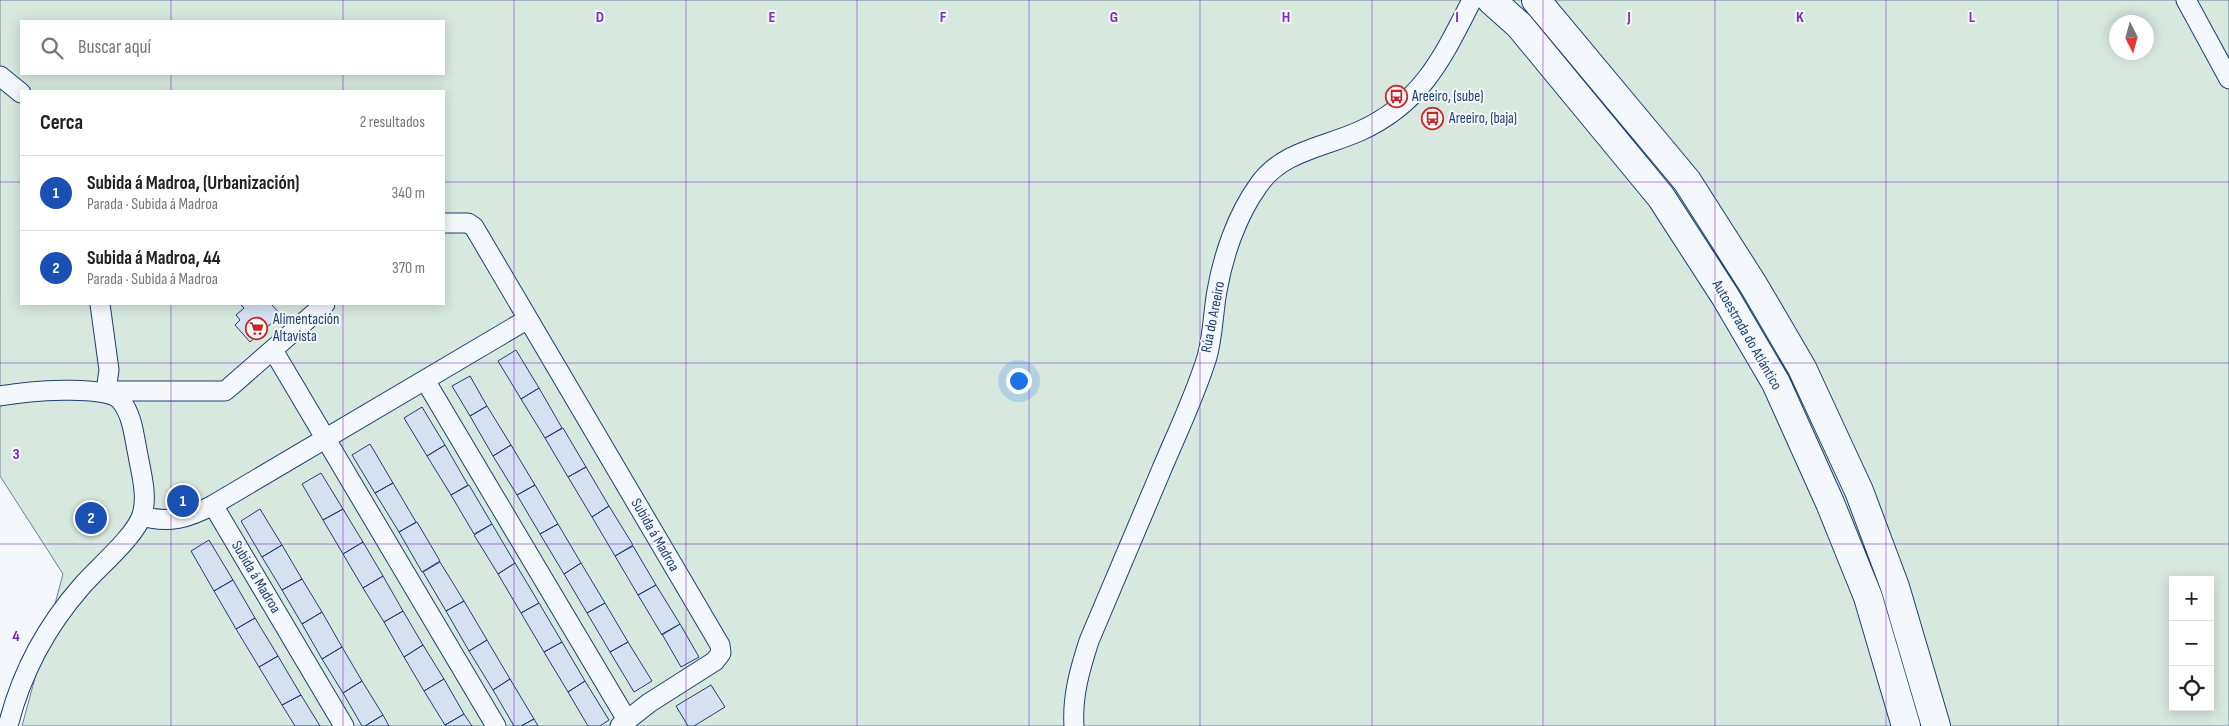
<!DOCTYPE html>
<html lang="es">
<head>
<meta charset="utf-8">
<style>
	body { margin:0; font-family:"Sofia Sans Condensed",sans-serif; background:#f6f6f6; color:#222 }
	.controls { position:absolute; right:15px; bottom:15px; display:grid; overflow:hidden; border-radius:0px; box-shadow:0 2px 12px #0003 }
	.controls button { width:45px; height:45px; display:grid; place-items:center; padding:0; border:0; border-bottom:1px solid #e0e0e0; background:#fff; color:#222; font:25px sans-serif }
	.compass { position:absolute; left:2109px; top:15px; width:45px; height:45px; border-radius:50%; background:#fff; box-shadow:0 2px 12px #0003; rotate:174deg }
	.you { position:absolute; left:1018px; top:380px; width:18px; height:18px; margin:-12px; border:4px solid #fff; border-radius:50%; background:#1a73e8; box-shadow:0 0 0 8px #1a73e833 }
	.badge { display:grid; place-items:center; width:32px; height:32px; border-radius:50%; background:#ea580c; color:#fff; font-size:16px; font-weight:700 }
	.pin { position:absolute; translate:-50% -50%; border:2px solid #fff; box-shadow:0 1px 5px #0006 }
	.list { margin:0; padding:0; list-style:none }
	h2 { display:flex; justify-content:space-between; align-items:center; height:65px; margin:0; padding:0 20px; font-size:21px }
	h2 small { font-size:16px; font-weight:400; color:#767676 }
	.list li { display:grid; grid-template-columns:32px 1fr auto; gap:15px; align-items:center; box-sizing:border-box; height:75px; padding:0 20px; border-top:1px solid #e0e0e0 }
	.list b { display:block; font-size:19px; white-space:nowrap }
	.list p { margin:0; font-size:16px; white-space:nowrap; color:#767676 }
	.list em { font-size:16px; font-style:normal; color:#767676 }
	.icon { flex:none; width:28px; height:28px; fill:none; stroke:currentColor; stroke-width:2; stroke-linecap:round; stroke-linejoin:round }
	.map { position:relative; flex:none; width:2229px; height:726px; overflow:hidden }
	.search { position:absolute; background:#fff; box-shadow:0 2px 12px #0003; left:20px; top:20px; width:425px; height:55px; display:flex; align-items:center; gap:12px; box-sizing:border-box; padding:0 18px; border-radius:0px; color:#767676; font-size:19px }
	.panel { position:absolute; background:#fff; box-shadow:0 2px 12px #0003; left:20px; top:90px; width:425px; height:215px; border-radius:0px }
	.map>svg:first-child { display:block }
</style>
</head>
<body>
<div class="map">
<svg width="2229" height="726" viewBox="0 0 2229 726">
	<rect width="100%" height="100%" fill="#f4f7fb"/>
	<path fill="#d7e8df" stroke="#687fa3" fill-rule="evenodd" d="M 0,0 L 2229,0 L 2229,726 L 22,726 L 63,574 L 0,476 ZM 21,21 L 444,21 L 444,74 L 21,74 ZM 2116,22 L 2146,22 L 2146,52 L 2116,52 ZM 21,91 L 444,91 L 444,304 L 21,304 ZM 2173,580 L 2210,580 L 2210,707 L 2173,707 Z"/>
	<path fill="#d5e0f0" stroke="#1d3f73" d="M 240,304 L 271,304 L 281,315 L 250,342 L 235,325 L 240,320 L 236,315 L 244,308 Z
		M 516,350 L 539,388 L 521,399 L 498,361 Z
		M 470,376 L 487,406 L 470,416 L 452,386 Z
		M 539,388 L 562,428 L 545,438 L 521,399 Z
		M 487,406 L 511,445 L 493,456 L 470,416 Z
		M 422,407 L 445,445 L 427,456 L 404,418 Z
		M 563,428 L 586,467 L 568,477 L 545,438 Z
		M 370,444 L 393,483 L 375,493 L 352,455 Z
		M 445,445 L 468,485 L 451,495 L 427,456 Z
		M 511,445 L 535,485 L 517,495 L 493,456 Z
		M 586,467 L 609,506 L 592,517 L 568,477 Z
		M 321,473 L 343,509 L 323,520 L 302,484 Z
		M 393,483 L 416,522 L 399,532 L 375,493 Z
		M 469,485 L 492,524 L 474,534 L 451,495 Z
		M 535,485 L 558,524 L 540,534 L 517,495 Z
		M 609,506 L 633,545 L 615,556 L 592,517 Z
		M 260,509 L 282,545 L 262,557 L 241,521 Z
		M 343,509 L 363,542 L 343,554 L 323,520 Z
		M 417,522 L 440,561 L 422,572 L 399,532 Z
		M 492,524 L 515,563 L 498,574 L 474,535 Z
		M 558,524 L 581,563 L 564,574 L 540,534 Z
		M 209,540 L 233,580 L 214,591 L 191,551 Z
		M 363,542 L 383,576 L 363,588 L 343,554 Z
		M 282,545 L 302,579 L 282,590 L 262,557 Z
		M 633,546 L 656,585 L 638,595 L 615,556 Z
		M 440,562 L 464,601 L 446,611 L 423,572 Z
		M 515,563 L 539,603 L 521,613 L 498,574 Z
		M 581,563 L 605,603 L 587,613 L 564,574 Z
		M 383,576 L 403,611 L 384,622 L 363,588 Z
		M 302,579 L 322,612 L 302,624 L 282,590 Z
		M 233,580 L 255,618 L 236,629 L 214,591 Z
		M 656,585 L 680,624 L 662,635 L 638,595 Z
		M 464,601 L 487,640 L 469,651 L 446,611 Z
		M 539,603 L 562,642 L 544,652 L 521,613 Z
		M 605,603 L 628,642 L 610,652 L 587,613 Z
		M 403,611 L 423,645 L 404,657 L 384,622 Z
		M 322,612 L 342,647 L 322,659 L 302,624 Z
		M 255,618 L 278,656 L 259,667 L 236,629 Z
		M 680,624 L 699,657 L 681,667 L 662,634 Z
		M 487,640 L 510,679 L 493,690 L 469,651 Z
		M 562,642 L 585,681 L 568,692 L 544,652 Z
		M 628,642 L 652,681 L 634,692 L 610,652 Z
		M 423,645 L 444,679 L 424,691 L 404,657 Z
		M 342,647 L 362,681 L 343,693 L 322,659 Z
		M 278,656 L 301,695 L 282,705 L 259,667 Z
		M 444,679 L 464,714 L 445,725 L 424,691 Z
		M 510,679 L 534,719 L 521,726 L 514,726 L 493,690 Z
		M 362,681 L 383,715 L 365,726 L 362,726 L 343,693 Z
		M 585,681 L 609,720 L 600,726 L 588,726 L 568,692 Z
		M 711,685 L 725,707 L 694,726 L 688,726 L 676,706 Z
		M 301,695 L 320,726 L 295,726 L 282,705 Z
		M 464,714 L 472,726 L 445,726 L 445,725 Z
		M 383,715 L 389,726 L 365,726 Z
		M 534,719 L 538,726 L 521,726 Z"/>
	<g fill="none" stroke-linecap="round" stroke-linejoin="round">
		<defs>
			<path id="minor" d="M 2186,0 L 2229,79
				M 0,76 L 21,93
				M 444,223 L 468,223 L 474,227 L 720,645 L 721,653 L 715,661 L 649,703 L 620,726
				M 100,304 L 109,370 L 106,391 L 225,391 L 231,386 L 325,304
				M 273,350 L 496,726
				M 425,380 L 627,720
				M 0,396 C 22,392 108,383 121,401 C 133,416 134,437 138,455 C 141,473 148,496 142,515 C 135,537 97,568 81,587 C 46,627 21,674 8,726
				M 213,505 L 344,726
				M 142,516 C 168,524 189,518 213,505 L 528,319
				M 1074,726 C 1072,696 1080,669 1089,641 C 1113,584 1137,527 1161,471 C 1177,433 1195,396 1207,357 C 1213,336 1213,313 1217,291 C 1223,256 1237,215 1258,186 C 1281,151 1325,147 1360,131 C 1422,103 1443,57 1472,0"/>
			<path id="highway" d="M 1491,0 L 1519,25 L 1661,197 L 1725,296 L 1776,383 L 1830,503 L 1868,597 L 1906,726
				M 1536,0 L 1687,181 L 1754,286 L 1802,368 L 1859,491 L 1895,587 L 1936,726"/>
		</defs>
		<use href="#minor" stroke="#1d3f73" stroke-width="21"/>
		<use href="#highway" stroke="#1d3f73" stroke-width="30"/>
		<use href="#minor" stroke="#f4f7fb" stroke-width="19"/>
		<use href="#highway" stroke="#f4f7fb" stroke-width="28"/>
	</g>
	<path fill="none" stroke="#7b2cbf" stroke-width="1" stroke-opacity="0.55" d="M 171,0 L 171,21M 343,0 L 343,21M 514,0 L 514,726M 686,0 L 686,726M 857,0 L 857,726M 1029,0 L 1029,726M 1200,0 L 1200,726M 1372,0 L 1372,726M 1543,0 L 1543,726M 1715,0 L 1715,726M 1886,0 L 1886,726M 2058,0 L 2058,726M 171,74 L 171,91M 343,74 L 343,91M 0,182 L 21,182M 444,182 L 2229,182M 171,304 L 171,726M 343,304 L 343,726M 0,363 L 2229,363M 0,544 L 2229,544"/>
	<defs>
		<symbol id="bus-ring" viewBox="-11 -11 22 22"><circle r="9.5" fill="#f4f7fb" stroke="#c62828" stroke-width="1.5"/><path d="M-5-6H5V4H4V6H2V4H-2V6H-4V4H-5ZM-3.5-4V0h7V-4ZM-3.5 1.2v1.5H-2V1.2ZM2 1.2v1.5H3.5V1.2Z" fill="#c62828"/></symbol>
		<symbol id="supermarket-ring" viewBox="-11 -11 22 22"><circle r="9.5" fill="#f4f7fb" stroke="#c62828" stroke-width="1.5"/><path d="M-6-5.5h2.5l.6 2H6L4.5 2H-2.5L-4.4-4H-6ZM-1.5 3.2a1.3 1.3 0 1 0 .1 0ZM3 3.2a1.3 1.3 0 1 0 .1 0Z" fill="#c62828"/></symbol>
	</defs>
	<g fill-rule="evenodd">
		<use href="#bus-ring" x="1384" y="84" width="25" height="25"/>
		<use href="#bus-ring" x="1420" y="106" width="25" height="25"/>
		<use href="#supermarket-ring" x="244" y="316" width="25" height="25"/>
	</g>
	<g text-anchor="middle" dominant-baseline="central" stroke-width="4" stroke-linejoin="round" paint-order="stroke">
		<g font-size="15" fill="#1d3f73" stroke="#f4f7fb" text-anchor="start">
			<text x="1412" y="96">Areeiro, (sube)</text>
			<text x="1449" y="118">Areeiro, (baja)</text>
			<text x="273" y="319">Alimentación<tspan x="273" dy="17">Altavista</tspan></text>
		</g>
		<g font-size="15" fill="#1d3f73" stroke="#f4f7fb">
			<text transform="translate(1213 317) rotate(-79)">Rúa do Areeiro</text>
			<text transform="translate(1747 335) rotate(60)">Autoestrada do Atlántico</text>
			<text transform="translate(655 535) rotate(60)">Subida á Madroa</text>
			<text transform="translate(256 577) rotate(59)">Subida á Madroa</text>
		</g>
	</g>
	<g font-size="16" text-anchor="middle" font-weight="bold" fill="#7b2cbf" stroke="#f4f7fb" stroke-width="4" stroke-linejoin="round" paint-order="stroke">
		<text x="600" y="22">D</text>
		<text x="772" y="22">E</text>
		<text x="943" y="22">F</text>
		<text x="1114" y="22">G</text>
		<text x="1286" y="22">H</text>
		<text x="1457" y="22">I</text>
		<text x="1629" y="22">J</text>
		<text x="1800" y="22">K</text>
		<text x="1972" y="22">L</text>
		<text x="16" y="459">3</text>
		<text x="16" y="641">4</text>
	</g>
</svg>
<div class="controls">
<button>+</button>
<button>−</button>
<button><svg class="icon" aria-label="locate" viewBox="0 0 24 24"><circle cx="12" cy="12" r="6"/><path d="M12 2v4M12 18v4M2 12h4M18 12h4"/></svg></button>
</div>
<svg class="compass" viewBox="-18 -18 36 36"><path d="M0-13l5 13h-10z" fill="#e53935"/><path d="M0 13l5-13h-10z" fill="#767676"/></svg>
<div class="you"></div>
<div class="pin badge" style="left:183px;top:501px;background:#1a4fb4">1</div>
<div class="pin badge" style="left:91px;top:518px;background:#1a4fb4">2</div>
<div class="search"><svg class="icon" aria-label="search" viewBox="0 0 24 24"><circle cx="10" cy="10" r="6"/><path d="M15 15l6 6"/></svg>Buscar aquí</div>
<section class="panel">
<h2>Cerca<small>2 resultados</small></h2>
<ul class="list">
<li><span class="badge" style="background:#1a4fb4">1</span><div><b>Subida á Madroa, (Urbanización)</b><p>Parada · Subida á Madroa</p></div><em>340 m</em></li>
<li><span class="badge" style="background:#1a4fb4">2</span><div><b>Subida á Madroa, 44</b><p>Parada · Subida á Madroa</p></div><em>370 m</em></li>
</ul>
</section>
</div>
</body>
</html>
